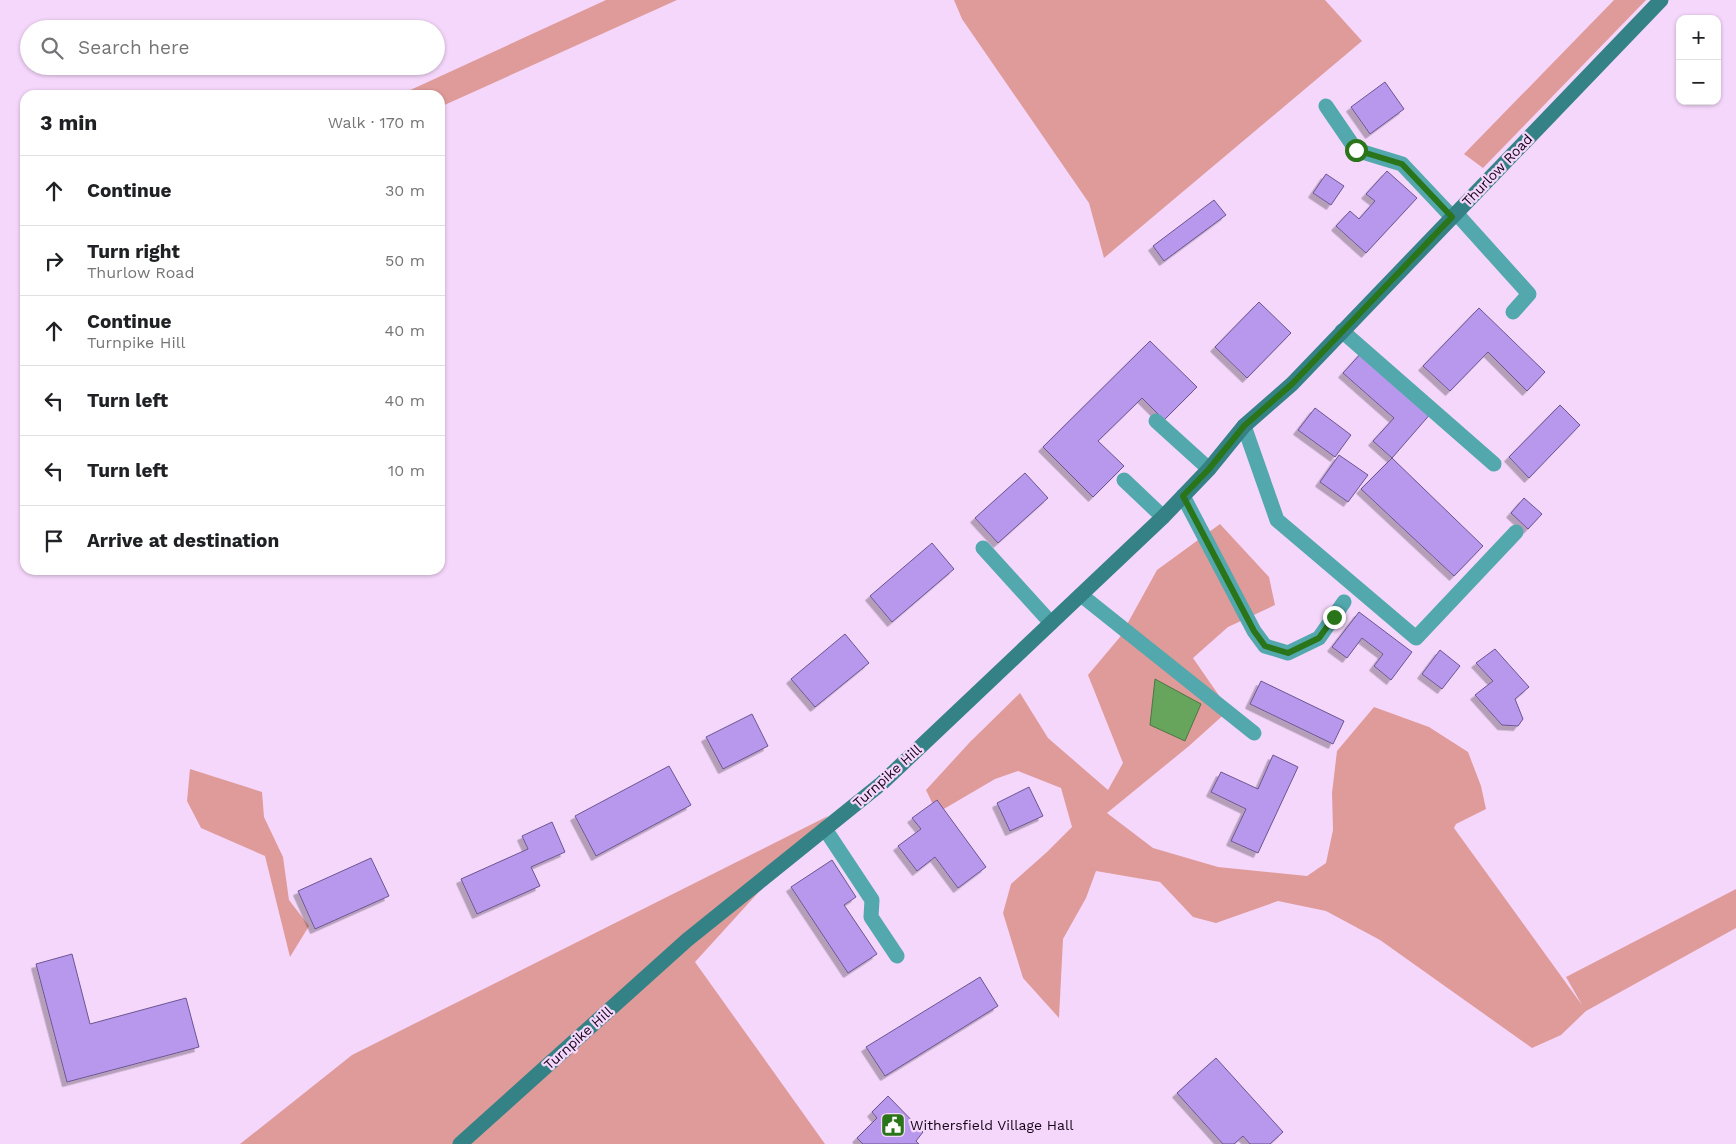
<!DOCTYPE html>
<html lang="en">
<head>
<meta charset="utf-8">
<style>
	body { margin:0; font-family:"Work Sans",sans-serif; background:#f6f6f6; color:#202124 }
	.controls { position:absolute; right:15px; top:15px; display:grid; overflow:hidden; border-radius:10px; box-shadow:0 1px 4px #0004 }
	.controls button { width:45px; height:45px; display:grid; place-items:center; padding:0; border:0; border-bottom:1px solid #e0e0e0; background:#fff; color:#202124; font:25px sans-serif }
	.stop { position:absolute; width:15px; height:15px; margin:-11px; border:4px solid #2a741a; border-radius:50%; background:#fff }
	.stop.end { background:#2a741a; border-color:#fff; box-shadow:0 1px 5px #0008 }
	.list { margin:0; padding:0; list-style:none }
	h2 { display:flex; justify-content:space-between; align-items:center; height:65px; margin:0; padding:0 20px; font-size:21px }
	h2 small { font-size:16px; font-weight:400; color:#757577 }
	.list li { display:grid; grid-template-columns:32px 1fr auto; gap:15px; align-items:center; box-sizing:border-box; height:70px; padding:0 20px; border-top:1px solid #e0e0e0 }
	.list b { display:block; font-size:19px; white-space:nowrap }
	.list p { margin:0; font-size:16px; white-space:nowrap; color:#757577 }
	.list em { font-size:16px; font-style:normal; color:#757577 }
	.icon { flex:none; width:28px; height:28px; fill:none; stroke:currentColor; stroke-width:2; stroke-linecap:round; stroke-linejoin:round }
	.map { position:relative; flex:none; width:1736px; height:1144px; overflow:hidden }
	.search { position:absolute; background:#fff; box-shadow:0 1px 4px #0004; left:20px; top:20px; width:425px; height:55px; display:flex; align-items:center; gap:12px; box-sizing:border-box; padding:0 18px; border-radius:28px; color:#757577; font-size:19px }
	.panel { position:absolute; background:#fff; box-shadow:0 1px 4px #0004; left:20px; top:90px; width:425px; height:485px; border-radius:15px }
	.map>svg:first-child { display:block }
</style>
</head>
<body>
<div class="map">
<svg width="1736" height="1144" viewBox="0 0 1736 1144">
	<defs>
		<filter id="shadow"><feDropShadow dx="-4.5" dy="4.5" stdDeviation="0" flood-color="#0004"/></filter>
	</defs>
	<rect width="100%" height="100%" fill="#f5d7fb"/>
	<path fill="#df9b9a" d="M 606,0 L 677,0 L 440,107 L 440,95 L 407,95 L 406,92 Z
		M 954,0 L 1325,0 L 1362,41 L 1104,258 L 1089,203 L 962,19 Z
		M 1614,0 L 1646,0 L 1483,168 L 1464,154 Z
		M 1220,524 L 1269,577 L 1275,605 L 1228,627 L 1193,658 L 1229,710 L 1189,746 L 1107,813 L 1153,848 L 1218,867 L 1307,876 L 1326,863 L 1333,830 L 1332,793 L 1337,751 L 1374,707 L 1429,727 L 1468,752 L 1481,786 L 1486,809 L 1456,824 L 1454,828 L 1582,1005 L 1566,977 L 1736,889 L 1736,928 L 1586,1011 L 1561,1035 L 1532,1048 L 1380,940 L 1326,911 L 1278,901 L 1216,923 L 1193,917 L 1160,882 L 1096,871 L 1086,898 L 1063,939 L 1059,1018 L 1023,978 L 1003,913 L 1011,884 L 1047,852 L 1072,827 L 1061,788 L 1018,771 L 995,779 L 937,813 L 926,790 L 970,742 L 1020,693 L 1048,738 L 1108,790 L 1123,763 L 1088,675 L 1120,637 L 1157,570 Z
		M 190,769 L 262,792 L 264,817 L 283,857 L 289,900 L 309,926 L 290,957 L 265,856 L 201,828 L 187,801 Z
		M 828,816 L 695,962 L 825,1144 L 240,1144 L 352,1055 Z"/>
	<path fill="#66a55b" stroke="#4e7547" d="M 1155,679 L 1201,704 L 1185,741 L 1150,725 Z"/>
	<path fill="#b798ec" stroke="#6c5591" filter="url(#shadow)" d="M 1385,82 L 1404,109 L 1370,134 L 1351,107 Z
		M 1387,171 L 1417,198 L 1366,253 L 1336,226 L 1350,211 L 1359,219 L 1375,201 L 1366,194 Z
		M 1326,174 L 1344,186 L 1331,205 L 1313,193 Z
		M 1214,200 L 1226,215 L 1164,261 L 1153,246 Z
		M 1259,302 L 1291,333 L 1247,378 L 1215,347 Z
		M 1479,308 L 1545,372 L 1527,391 L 1488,352 L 1450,391 L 1423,366 Z
		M 1150,341 L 1197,387 L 1164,420 L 1142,398 L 1098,441 L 1124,466 L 1093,497 L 1043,447 Z
		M 1363,351 L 1432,412 L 1392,458 L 1373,441 L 1394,418 L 1343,373 Z
		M 1560,405 L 1580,425 L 1529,478 L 1509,457 Z
		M 1315,408 L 1351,435 L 1335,457 L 1298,430 Z
		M 1339,455 L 1368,475 L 1348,502 L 1320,482 Z
		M 1392,458 L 1483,546 L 1454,576 L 1361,489 Z
		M 1025,473 L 1048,498 L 998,543 L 975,518 Z
		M 1524,498 L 1542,514 L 1528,529 L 1511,513 Z
		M 932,543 L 954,569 L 892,622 L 870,596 Z
		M 1359,612 L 1412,652 L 1391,680 L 1374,666 L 1383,654 L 1362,638 L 1347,658 L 1332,647 Z
		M 845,634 L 869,663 L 815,707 L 791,679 Z
		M 1495,649 L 1529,687 L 1515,699 L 1523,719 L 1518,726 L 1502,725 L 1475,695 L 1493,681 L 1476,663 Z
		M 1440,650 L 1460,666 L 1442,689 L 1422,674 Z
		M 1261,681 L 1344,721 L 1333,744 L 1250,704 Z
		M 752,714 L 768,746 L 723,769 L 706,737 Z
		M 1273,755 L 1298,767 L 1258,853 L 1231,841 L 1246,809 L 1211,792 L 1221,772 L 1258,789 Z
		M 669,766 L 691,805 L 596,856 L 575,816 Z
		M 1029,787 L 1043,816 L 1010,831 L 997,803 Z
		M 937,800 L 986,867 L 958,888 L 935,857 L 917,871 L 898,846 L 921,829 L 912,818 Z
		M 552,822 L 565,852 L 531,867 L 540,886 L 477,914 L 461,879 L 528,849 L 522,836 Z
		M 371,858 L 389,896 L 315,929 L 298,891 Z
		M 832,860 L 856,897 L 844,905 L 877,954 L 848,973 L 791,887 Z
		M 72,954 L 90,1024 L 186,998 L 199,1047 L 67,1082 L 36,964 Z
		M 980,977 L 998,1006 L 885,1076 L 866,1047 Z
		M 1216,1058 L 1283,1132 L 1270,1144 L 1250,1144 L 1243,1136 L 1234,1144 L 1223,1144 L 1177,1093 Z
		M 888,1096 L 923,1132 L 916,1141 L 919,1144 L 863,1144 L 857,1138 L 877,1118 L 872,1112 Z"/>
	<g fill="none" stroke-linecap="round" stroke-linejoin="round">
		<path stroke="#52a8ad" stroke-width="15" d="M 1326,106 L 1356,150 L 1402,164 L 1452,217
			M 1456,213 L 1529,294 L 1513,312
			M 1342,331 L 1494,464
			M 1156,421 L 1209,469
			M 1244,426 L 1277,520 L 1416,638 L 1516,532
			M 1124,480 L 1163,517
			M 1183,496 L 1254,631 L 1265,646 L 1288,653 L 1319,638 L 1344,602
			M 983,548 L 1051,623
			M 1081,595 L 1254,733
			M 825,829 L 872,900 L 871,917 L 897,956"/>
		<path stroke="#358286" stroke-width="15" d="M 460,1144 L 687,940 L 882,783 L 1163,517 L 1209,469 L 1244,426 L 1292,384 L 1661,0"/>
	</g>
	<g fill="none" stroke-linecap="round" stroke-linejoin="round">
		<path stroke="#2a741a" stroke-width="6" d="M 1334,617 L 1319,638 L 1288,653 L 1265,646 L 1254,631 L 1183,496 L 1209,469 L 1244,426 L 1292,384 L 1452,217 L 1402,164 L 1356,150"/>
	</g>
	<defs>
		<symbol id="civic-square" viewBox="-11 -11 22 22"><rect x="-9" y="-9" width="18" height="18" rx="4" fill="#2a741a" stroke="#f5d7fb"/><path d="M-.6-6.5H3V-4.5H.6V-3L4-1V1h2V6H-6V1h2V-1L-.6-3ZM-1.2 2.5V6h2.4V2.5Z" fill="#fff"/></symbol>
	</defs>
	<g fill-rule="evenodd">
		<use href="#civic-square" x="879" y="1111" width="28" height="28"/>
	</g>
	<g text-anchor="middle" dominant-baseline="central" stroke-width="4.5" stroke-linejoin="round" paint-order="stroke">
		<g font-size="14" fill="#160519" stroke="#f5d7fb">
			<text transform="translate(1497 170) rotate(-46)">Thurlow Road</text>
			<text transform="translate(887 776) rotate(-42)">Turnpike Hill</text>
			<text transform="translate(578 1038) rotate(-42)">Turnpike Hill</text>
		</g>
		<g font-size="14" fill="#160519" stroke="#f5d7fb" text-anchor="start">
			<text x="910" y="1125">Withersfield Village Hall</text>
		</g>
	</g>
</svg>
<div class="controls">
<button>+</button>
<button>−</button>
</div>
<div class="stop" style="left:1356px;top:150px"></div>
<div class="stop end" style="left:1334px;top:617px"></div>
<div class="search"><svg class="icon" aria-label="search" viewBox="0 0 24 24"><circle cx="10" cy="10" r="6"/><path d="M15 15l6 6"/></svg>Search here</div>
<section class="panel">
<h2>3 min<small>Walk · 170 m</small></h2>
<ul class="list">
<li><svg class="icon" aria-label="ahead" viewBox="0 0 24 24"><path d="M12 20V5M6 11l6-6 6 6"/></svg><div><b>Continue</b></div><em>30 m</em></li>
<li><svg class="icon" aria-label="right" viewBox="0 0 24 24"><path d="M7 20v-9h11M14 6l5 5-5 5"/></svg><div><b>Turn right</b><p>Thurlow Road</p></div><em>50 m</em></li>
<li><svg class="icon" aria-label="ahead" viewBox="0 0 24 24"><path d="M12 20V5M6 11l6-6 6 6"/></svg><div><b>Continue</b><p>Turnpike Hill</p></div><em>40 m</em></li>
<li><svg class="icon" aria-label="left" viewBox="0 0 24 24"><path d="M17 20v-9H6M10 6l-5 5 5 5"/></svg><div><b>Turn left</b></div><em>40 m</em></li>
<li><svg class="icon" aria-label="left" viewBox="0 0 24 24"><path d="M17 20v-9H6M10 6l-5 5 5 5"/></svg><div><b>Turn left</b></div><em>10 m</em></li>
<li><svg class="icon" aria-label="arrive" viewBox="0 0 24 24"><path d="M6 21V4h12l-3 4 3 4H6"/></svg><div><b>Arrive at destination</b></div></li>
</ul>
</section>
</div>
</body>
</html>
